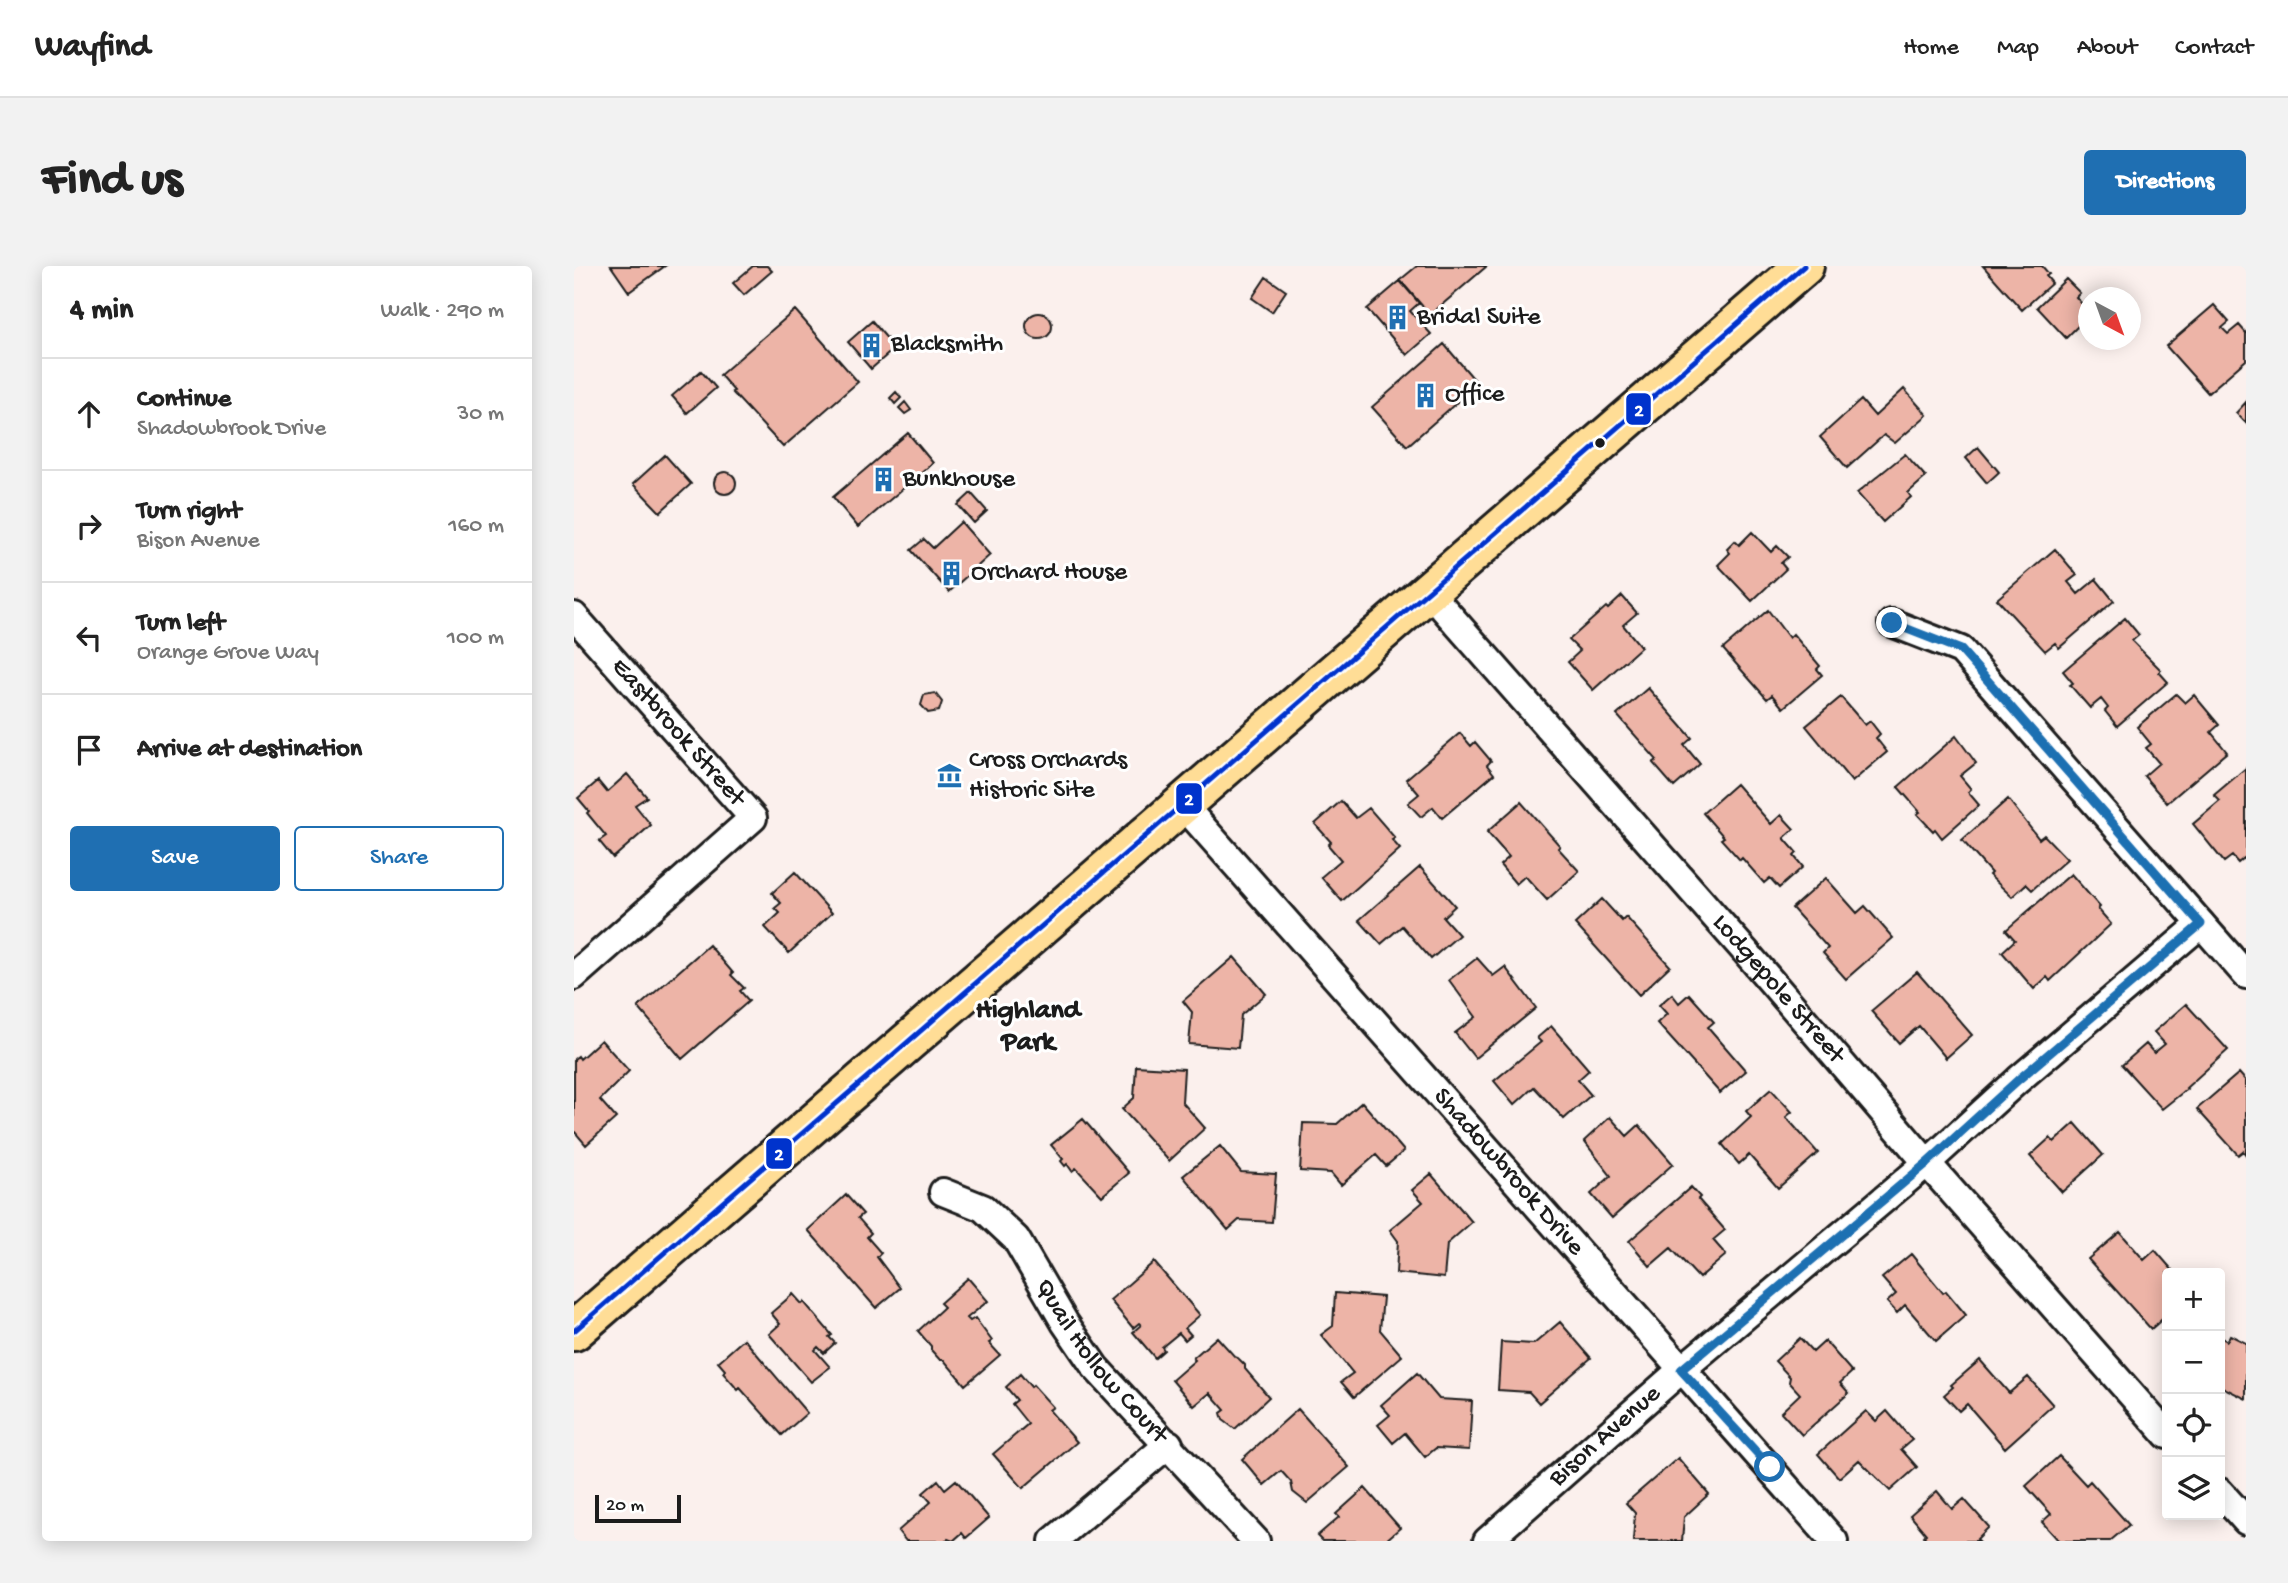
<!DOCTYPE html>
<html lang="en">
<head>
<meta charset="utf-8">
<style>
	body { margin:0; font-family:"Gochi Hand",sans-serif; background:#f2f2f2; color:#222 }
	.controls { position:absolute; right:21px; bottom:21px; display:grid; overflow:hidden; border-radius:7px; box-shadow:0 4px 18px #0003 }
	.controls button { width:63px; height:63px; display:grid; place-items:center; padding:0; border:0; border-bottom:2px solid #e0e0e0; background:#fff; color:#222; font:35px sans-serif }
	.compass { position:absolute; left:1504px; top:21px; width:63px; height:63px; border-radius:50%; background:#fff; box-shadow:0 4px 18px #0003; rotate:139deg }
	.scale { position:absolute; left:21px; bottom:18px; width:86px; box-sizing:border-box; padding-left:7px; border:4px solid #1c1c1c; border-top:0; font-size:19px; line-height:24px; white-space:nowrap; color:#1c1c1c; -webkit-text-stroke:5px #fff; paint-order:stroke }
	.stop { position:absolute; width:21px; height:21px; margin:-16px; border:5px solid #1f6fb2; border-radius:50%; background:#fff }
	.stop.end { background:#1f6fb2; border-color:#fff; box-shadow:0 2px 7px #0008 }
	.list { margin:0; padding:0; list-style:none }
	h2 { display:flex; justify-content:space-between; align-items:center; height:91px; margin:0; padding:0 28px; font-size:30px }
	h2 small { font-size:23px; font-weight:400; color:#767676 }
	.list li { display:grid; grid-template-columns:46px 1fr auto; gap:21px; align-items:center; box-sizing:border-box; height:112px; padding:0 28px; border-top:2px solid #e0e0e0 }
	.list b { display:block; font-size:26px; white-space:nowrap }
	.list p { margin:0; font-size:23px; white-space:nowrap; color:#767676 }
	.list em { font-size:23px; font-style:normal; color:#767676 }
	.actions { display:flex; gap:14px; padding:21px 28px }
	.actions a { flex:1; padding:16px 0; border:2px solid #1f6fb2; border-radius:7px; text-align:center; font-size:24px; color:#1f6fb2 }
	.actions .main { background:#1f6fb2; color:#fff }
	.icon { flex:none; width:38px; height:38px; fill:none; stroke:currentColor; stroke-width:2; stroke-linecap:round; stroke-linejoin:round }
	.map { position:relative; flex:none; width:1672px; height:1275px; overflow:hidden; border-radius:7px }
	header { display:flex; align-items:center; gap:42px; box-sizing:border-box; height:98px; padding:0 35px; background:#fff; border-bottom:2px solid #e0e0e0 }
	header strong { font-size:33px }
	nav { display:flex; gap:38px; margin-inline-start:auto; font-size:24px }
	.intro { display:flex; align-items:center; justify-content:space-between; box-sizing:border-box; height:168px; padding:0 42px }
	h1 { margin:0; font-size:49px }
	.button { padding:18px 32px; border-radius:7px; background:#1f6fb2; color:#fff; font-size:24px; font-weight:700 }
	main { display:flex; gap:42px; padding:0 42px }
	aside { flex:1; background:#fff; border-radius:7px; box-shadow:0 4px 18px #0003 }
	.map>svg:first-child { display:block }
</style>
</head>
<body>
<header>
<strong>Wayfind</strong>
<nav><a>Home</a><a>Map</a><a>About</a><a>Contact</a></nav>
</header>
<div class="intro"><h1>Find us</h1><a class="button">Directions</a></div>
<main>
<aside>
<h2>4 min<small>Walk · 290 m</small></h2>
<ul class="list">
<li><svg class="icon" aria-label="ahead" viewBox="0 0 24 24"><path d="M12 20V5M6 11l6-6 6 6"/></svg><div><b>Continue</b><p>Shadowbrook Drive</p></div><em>30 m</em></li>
<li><svg class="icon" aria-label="right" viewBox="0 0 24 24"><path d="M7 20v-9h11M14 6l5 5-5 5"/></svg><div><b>Turn right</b><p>Bison Avenue</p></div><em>160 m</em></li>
<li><svg class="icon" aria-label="left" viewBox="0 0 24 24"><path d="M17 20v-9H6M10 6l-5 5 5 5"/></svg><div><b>Turn left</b><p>Orange Grove Way</p></div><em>100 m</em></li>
<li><svg class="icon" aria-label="arrive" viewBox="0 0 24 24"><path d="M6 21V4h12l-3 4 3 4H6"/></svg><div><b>Arrive at destination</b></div></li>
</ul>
<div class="actions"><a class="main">Save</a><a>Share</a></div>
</aside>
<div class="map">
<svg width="1672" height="1275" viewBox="0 0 1672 1275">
	<rect width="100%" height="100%" fill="#fbf0ed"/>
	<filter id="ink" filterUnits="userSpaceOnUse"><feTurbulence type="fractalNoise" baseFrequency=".0143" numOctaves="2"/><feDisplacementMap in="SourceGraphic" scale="14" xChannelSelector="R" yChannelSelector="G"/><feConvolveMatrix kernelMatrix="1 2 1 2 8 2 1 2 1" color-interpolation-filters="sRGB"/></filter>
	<g filter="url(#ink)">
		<path fill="#edb4a7" stroke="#1c1c1c" stroke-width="2" d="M 37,0 L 91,0 L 55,26 Z
			M 179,0 L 193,0 L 198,5 L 170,29 L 159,17 Z
			M 843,0 L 913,0 L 856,49 L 826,14 Z
			M 1409,0 L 1468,0 L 1475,8 L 1472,10 L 1478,17 L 1448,44 Z
			M 692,11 L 712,25 L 698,46 L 678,32 Z
			M 1492,13 L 1506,27 L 1502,31 L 1514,45 L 1514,50 L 1492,72 L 1463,41 Z
			M 826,15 L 845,37 L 836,45 L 857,68 L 833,89 L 793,43 Z
			M 1640,39 L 1655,56 L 1648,62 L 1654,68 L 1665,59 L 1672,67 L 1672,94 L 1634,127 L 1592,80 Z
			M 221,44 L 284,116 L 209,181 L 158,126 L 160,125 L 146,109 Z
			M452 60a13 13 0 1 1 26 0a13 13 0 1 1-26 0Z
			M 298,55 L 321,82 L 297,103 L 274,76 Z
			M 870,78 L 904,118 L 833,180 L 798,141 Z
			M 127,105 L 142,122 L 113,147 L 98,130 Z
			M 1330,123 L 1353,149 L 1321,177 L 1310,169 L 1273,202 L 1246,171 L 1287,134 L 1301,150 Z
			M 322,126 L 327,132 L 321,138 L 316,132 Z
			M 331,136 L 337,144 L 331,148 L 325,142 Z
			M 1672,136 L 1672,157 L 1662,147 Z
			M 334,167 L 359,197 L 284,261 L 259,231 Z
			M 1404,181 L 1425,206 L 1413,217 L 1392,192 Z
			M 1331,188 L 1352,211 L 1334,227 L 1337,231 L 1309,256 L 1283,227 Z
			M 91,189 L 117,218 L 86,246 L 59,218 Z
			M140 217a11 11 0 1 1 22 0a11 11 0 1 1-22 0Z
			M 397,227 L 413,245 L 400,257 L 384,239 Z
			M 387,256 L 416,289 L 375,326 L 337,284 L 350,273 L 359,282 Z
			M 1178,266 L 1197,286 L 1203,280 L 1214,291 L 1207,297 L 1212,303 L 1178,335 L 1144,299 L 1156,287 L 1153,283 L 1161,275 L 1165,279 Z
			M 1481,283 L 1503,309 L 1494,316 L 1504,328 L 1522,313 L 1540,335 L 1485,382 L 1481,377 L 1471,385 L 1423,333 Z
			M 1048,330 L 1063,347 L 1049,359 L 1067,381 L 1019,424 L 994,396 L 1006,385 L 995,374 L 1032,341 L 1034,343 Z
			M 1194,344 L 1215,372 L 1219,368 L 1246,400 L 1243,403 L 1248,409 L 1209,442 L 1198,429 L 1193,433 L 1149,383 Z
			M 1551,352 L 1565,369 L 1558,375 L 1587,404 L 1585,406 L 1594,416 L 1543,460 L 1531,445 L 1534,442 L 1527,433 L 1516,442 L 1496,419 L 1499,417 L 1489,405 Z
			M 1074,422 L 1118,472 L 1110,479 L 1126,498 L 1100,521 L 1079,497 L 1083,494 L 1043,449 Z
			M 361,427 L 368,436 L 365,445 L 354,447 L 347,439 L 350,429 Z
			M 1602,428 L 1611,437 L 1620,429 L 1645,459 L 1637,466 L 1653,486 L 1593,537 L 1570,510 L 1585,497 L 1572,482 L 1577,478 L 1563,461 Z
			M 1267,431 L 1291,459 L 1296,455 L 1306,468 L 1302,472 L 1313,486 L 1278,516 L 1232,460 Z
			M 886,467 L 897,480 L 901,476 L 917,495 L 913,499 L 920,508 L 868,552 L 859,541 L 847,551 L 834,537 L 845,528 L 832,513 Z
			M 1382,470 L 1402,497 L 1386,510 L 1397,523 L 1394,526 L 1405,539 L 1368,572 L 1361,563 L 1359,565 L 1343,548 L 1346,546 L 1324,521 Z
			M 1672,502 L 1672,595 L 1670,592 L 1664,597 L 1658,590 L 1650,596 L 1619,558 L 1646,535 L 1640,529 Z
			M 53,508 L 73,531 L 61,539 L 77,559 L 39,592 L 25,575 L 32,570 L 13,547 L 15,545 L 4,532 L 24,515 L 33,526 Z
			M 1162,518 L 1197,558 L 1207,549 L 1220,563 L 1210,572 L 1223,587 L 1220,590 L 1229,601 L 1205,622 L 1196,612 L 1190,617 L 1168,592 L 1166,594 L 1147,573 L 1150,571 L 1129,547 Z
			M 1434,533 L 1465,573 L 1470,569 L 1493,593 L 1458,624 L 1452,618 L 1438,631 L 1415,609 L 1417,607 L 1388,574 Z
			M 767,535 L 782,552 L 795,542 L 821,572 L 818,574 L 826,583 L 768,635 L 747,611 L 767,594 L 754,579 L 757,576 L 741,558 Z
			M 947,536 L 986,580 L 984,582 L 1005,605 L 973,634 L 951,610 L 942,618 L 926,599 L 935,591 L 913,566 Z
			M 846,601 L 881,640 L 869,651 L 885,669 L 857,693 L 828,660 L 807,678 L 785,654 Z
			M 221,606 L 258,647 L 215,687 L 191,661 L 206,647 L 201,642 L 207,637 L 198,627 Z
			M 1497,608 L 1526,641 L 1524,643 L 1537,658 L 1476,715 L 1473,711 L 1460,723 L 1428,686 L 1441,674 L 1432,664 Z
			M 1252,612 L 1283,647 L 1291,640 L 1319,672 L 1272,713 L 1249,687 L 1254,682 L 1218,642 Z
			M 1028,633 L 1048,655 L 1052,651 L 1096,700 L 1065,729 L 1001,658 Z
			M 135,679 L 159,707 L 157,709 L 170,722 L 166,725 L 175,735 L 108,793 L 64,741 Z
			M 660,691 L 692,728 L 667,749 L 664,782 L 615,778 L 618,746 L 609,735 Z
			M 903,692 L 919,710 L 931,701 L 962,742 L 901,792 L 881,767 L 902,751 L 875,714 Z
			M 1343,706 L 1398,769 L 1372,792 L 1345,760 L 1325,777 L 1297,745 Z
			M 1098,728 L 1105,737 L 1115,728 L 1140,756 L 1134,761 L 1172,805 L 1146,827 L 1083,757 L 1093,748 L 1085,739 Z
			M 1612,738 L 1654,784 L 1612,822 L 1613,823 L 1588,843 L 1548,799 L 1572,778 L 1580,787 L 1591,778 L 1580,766 Z
			M 977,760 L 1015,804 L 1004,814 L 1017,829 L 990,853 L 960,821 L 940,839 L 920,815 L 967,776 L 963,772 Z
			M 27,774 L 55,805 L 26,834 L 42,852 L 12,879 L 0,865 L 0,793 L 4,790 L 6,793 Z
			M 562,800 L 610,803 L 608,836 L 631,862 L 595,895 L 548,843 L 560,832 Z
			M 1665,807 L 1672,815 L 1672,889 L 1669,885 L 1664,889 L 1623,843 Z
			M 1197,823 L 1218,846 L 1212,851 L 1244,887 L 1204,922 L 1175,889 L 1165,898 L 1148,878 L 1177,851 L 1172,845 Z
			M 788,836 L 830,885 L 812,900 L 802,889 L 767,919 L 757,907 L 726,905 L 729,857 L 763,858 Z
			M 1036,851 L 1053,870 L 1065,859 L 1099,898 L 1038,952 L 1017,928 L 1037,910 L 1010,875 Z
			M 509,853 L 555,907 L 528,930 L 502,902 L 498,905 L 493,898 L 491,900 L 487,895 L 489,893 L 477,879 Z
			M 1501,857 L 1529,889 L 1488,926 L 1456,890 L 1476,872 L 1480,876 Z
			M 646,880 L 667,906 L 702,908 L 698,956 L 665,954 L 654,964 L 609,910 Z
			M 857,908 L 898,956 L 873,978 L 870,1012 L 822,1007 L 824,975 L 816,964 L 849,936 L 838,924 Z
			M 1117,921 L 1126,931 L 1124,933 L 1151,964 L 1139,974 L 1152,989 L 1125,1012 L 1097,982 L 1076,1000 L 1055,975 Z
			M 272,929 L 289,948 L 284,952 L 297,967 L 293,971 L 307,987 L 303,991 L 326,1022 L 302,1042 L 234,964 Z
			M 1546,966 L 1570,994 L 1581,984 L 1601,1007 L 1593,1007 L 1593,1049 L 1577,1063 L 1514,993 Z
			M 1337,988 L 1369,1027 L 1372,1025 L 1392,1049 L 1362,1075 L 1331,1039 L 1323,1047 L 1313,1036 L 1322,1028 L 1308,1012 Z
			M 580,996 L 626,1049 L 611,1062 L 617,1069 L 611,1074 L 605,1067 L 588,1081 L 590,1084 L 581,1092 L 559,1066 L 567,1059 L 565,1057 L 559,1062 L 536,1034 Z
			M 394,1012 L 414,1035 L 393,1052 L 396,1055 L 401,1052 L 418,1075 L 415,1077 L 426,1089 L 391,1119 L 370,1094 L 366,1094 L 357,1084 L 357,1080 L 344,1065 L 370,1041 L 366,1037 Z
			M 761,1027 L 809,1031 L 806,1064 L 828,1090 L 780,1131 L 767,1116 L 779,1107 L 747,1069 L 759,1060 Z
			M 219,1028 L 228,1038 L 230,1036 L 258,1069 L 255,1071 L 261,1077 L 250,1087 L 244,1081 L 241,1084 L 256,1101 L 237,1116 L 195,1068 L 206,1058 L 197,1047 Z
			M 986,1056 L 1017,1092 L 965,1137 L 955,1126 L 924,1124 L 927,1076 L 960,1078 Z
			M 1656,1069 L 1672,1077 L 1672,1133 L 1646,1120 L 1646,1071 L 1653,1075 Z
			M 643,1071 L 661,1091 L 664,1092 L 671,1099 L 671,1103 L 695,1131 L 661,1163 L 649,1154 L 647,1147 L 651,1144 L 636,1127 L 620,1140 L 598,1114 L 621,1094 L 619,1092 Z
			M 1226,1072 L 1239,1086 L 1251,1075 L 1278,1106 L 1266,1117 L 1275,1127 L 1228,1169 L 1207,1146 L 1226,1128 L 1215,1116 L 1216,1111 L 1201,1095 Z
			M 170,1073 L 233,1147 L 208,1169 L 166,1122 L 164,1124 L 149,1107 L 151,1104 L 144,1096 Z
			M 1406,1094 L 1435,1127 L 1454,1111 L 1479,1139 L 1431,1182 L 1393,1138 L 1385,1145 L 1370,1129 L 1379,1121 L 1377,1119 Z
			M 843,1107 L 865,1133 L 898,1135 L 895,1184 L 862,1182 L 851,1191 L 831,1167 L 819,1177 L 804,1159 L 816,1149 L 807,1139 Z
			M 446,1108 L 457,1121 L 459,1119 L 479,1141 L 475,1144 L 503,1176 L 449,1222 L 419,1188 L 454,1158 L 438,1138 L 443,1134 L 432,1121 Z
			M 724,1143 L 775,1201 L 733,1237 L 719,1226 L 717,1216 L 707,1205 L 690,1219 L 668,1193 Z
			M 1292,1145 L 1302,1155 L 1313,1145 L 1338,1174 L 1327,1183 L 1343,1201 L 1316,1225 L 1285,1194 L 1265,1212 L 1244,1188 Z
			M 1485,1190 L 1512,1219 L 1516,1215 L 1555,1259 L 1536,1275 L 1485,1275 L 1468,1256 L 1477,1248 L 1452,1220 Z
			M 1104,1192 L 1135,1228 L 1110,1251 L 1108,1275 L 1059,1275 L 1061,1247 L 1052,1237 Z
			M 364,1214 L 371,1223 L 382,1214 L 415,1252 L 392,1272 L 388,1267 L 379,1275 L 374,1273 L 372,1275 L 332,1275 L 324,1265 L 357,1236 L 349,1227 Z
			M 791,1222 L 826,1262 L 811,1275 L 748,1275 L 743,1270 L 765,1251 L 762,1248 Z
			M 1363,1225 L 1378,1243 L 1390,1233 L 1415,1261 L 1403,1273 L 1405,1275 L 1354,1275 L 1350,1270 L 1352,1268 L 1336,1249 Z"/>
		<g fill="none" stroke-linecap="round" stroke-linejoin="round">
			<defs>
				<g id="minor">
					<path id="s1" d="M 854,325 L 1171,685 L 1353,897 L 1593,1169"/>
					<path id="s2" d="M 0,350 L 179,552 L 0,710"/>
					<path d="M 1318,357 L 1387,384 L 1672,709"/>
					<path id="s3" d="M 608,538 L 1260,1275"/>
					<path id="s4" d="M 369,926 L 409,942 L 442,973 L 491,1057 L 521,1101 L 682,1275"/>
					<path d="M 1646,1226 L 1672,1255"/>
					<path d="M 479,1275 L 595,1178"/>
					<path id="s5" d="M 913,1275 L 1107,1104 L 1353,897 L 1444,814 L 1627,658"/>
				</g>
				<path id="primary" d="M 0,1065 L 1230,0"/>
			</defs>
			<use href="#minor" stroke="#1c1c1c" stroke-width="32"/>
			<use href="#primary" stroke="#1c1c1c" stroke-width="44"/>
			<use href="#minor" stroke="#fff" stroke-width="26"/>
			<use href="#primary" stroke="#ffdd96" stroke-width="38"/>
			<defs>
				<path id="bus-1" d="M 0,1065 L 1230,0"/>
			</defs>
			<use href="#bus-1" stroke="#fff" stroke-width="10"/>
			<use href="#bus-1" stroke="#03c" stroke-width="5"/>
		</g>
	</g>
	<g fill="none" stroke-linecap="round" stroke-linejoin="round" filter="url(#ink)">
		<path stroke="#1f6fb2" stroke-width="9" d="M 1196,1201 L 1107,1104 L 1353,897 L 1444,814 L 1627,658 L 1387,384 L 1318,357"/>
	</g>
	<defs>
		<symbol id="building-bare" viewBox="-9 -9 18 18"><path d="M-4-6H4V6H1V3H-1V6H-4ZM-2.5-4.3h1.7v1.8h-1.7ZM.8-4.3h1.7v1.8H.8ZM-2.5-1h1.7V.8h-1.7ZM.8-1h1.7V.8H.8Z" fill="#1f6fb2" stroke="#fff" stroke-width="2.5" paint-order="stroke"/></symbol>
		<symbol id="museum-bare" viewBox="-9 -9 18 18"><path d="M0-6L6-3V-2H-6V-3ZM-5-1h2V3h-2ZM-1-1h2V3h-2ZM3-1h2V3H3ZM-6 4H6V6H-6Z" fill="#1f6fb2" stroke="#fff" stroke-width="2.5" paint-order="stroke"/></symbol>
	</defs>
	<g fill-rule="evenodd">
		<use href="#building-bare" x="806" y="34" width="35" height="35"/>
		<use href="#building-bare" x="280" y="62" width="35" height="35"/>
		<use href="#building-bare" x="834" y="112" width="35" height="35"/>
		<use href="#building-bare" x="292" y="196" width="35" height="35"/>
		<use href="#building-bare" x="360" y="290" width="35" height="35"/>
		<use href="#museum-bare" x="358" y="492" width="35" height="35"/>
	</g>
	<circle fill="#1c1c1c" stroke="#fff" stroke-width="2.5" cx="1026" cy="177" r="6"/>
	<g text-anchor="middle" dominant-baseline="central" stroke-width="6" stroke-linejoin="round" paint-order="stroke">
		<g font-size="26" fill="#1c1c1c" stroke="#fff" text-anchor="start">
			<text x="843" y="52">Bridal Suite</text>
			<text x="317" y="79">Blacksmith</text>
			<text x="871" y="129">Office</text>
			<text x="329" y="214">Bunkhouse</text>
			<text x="397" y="307">Orchard House</text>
			<text x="395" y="495">Cross Orchards<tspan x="395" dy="30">Historic Site</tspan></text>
		</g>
		<g font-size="26" fill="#1c1c1c" stroke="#fff">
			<text stroke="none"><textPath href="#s2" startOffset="156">Eastbrook Street</textPath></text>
			<text stroke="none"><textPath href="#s1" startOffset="530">Lodgepole Street</textPath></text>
			<text stroke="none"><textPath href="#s3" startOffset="492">Shadowbrook Drive</textPath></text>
			<text stroke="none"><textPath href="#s4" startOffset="238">Quail Hollow Court</textPath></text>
			<text stroke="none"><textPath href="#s5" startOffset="158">Bison Avenue</textPath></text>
		</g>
		<g font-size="28" font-weight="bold" fill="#1c1c1c" stroke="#fff">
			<text x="454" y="745">Highland<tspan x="454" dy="32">Park</tspan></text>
		</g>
	</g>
	<g stroke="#fff" stroke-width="2.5">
		<rect x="1051" y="126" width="27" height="34" rx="7" fill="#03c"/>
		<rect x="601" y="516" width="28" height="33" rx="7" fill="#03c"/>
		<rect x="191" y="871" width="28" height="33" rx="7" fill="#03c"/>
	</g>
	<g font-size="19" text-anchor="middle" font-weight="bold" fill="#fff">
		<text x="1065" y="150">2</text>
		<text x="615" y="539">2</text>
		<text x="205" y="894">2</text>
	</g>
</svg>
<div class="controls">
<button>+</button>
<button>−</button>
<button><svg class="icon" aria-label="locate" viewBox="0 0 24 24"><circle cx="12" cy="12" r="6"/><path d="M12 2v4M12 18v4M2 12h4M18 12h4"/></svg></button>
<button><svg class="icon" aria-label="layers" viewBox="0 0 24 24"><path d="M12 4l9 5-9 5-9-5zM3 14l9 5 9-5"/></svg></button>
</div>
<svg class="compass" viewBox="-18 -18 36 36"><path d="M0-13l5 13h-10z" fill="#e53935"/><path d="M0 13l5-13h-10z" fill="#767676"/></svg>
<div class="scale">20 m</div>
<div class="stop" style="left:1196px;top:1201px"></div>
<div class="stop end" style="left:1318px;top:357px"></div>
</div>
</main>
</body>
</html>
